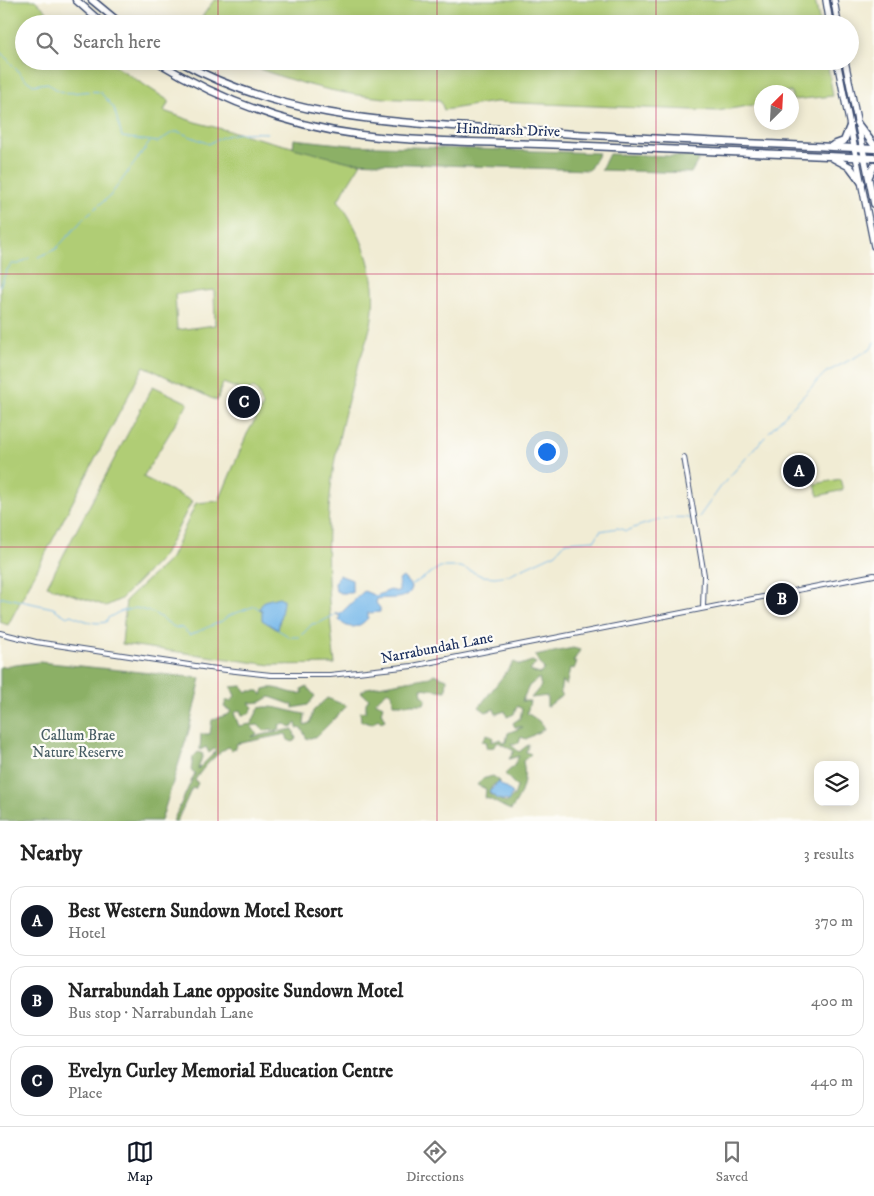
<!DOCTYPE html>
<html lang="en">
<head>
<meta charset="utf-8">
<style>
	body { margin:0; font-family:"IM FELL DW Pica",serif; background:#f2f2f2; color:#222 }
	.controls { position:absolute; right:15px; bottom:15px; display:grid; overflow:hidden; border-radius:10px; box-shadow:0 2px 12px #0003 }
	.controls button { width:45px; height:45px; display:grid; place-items:center; padding:0; border:0; border-bottom:1px solid #e0e0e0; background:#fff; color:#222; font:25px sans-serif }
	.compass { position:absolute; left:754px; top:85px; width:45px; height:45px; border-radius:50%; background:#fff; box-shadow:0 2px 12px #0003; rotate:24deg }
	.you { position:absolute; left:546px; top:451px; width:18px; height:18px; margin:-12px; border:4px solid #fff; border-radius:50%; background:#1a73e8; box-shadow:0 0 0 8px #1a73e833 }
	.badge { display:grid; place-items:center; width:32px; height:32px; border-radius:50%; background:#111827; color:#fff; font-size:16px; font-weight:700 }
	.pin { position:absolute; translate:-50% -50%; border:2px solid #fff; box-shadow:0 1px 5px #0006 }
	.list { margin:0; padding:0; list-style:none }
	h2 { display:flex; justify-content:space-between; align-items:center; height:65px; margin:0; padding:0 20px; font-size:21px }
	h2 small { font-size:16px; font-weight:400; color:#767676 }
	.list li { display:grid; grid-template-columns:32px 1fr auto; gap:15px; align-items:center; box-sizing:border-box; height:70px; margin:0 10px 10px; padding:0 10px; border:1px solid #e0e0e0; border-radius:15px }
	.list b { display:block; font-size:19px; white-space:nowrap }
	.list p { margin:0; font-size:16px; white-space:nowrap; color:#767676 }
	.list em { font-size:16px; font-style:normal; color:#767676 }
	.icon { flex:none; width:28px; height:28px; fill:none; stroke:currentColor; stroke-width:2; stroke-linecap:round; stroke-linejoin:round }
	.map { position:relative; flex:none; width:874px; height:821px; overflow:hidden }
	.search { position:absolute; background:#fff; box-shadow:0 2px 12px #0003; left:15px; right:15px; top:15px; height:55px; display:flex; align-items:center; gap:12px; box-sizing:border-box; padding:0 18px; border-radius:28px; color:#767676; font-size:19px }
	.sheet { height:305px; background:#fff }
	nav { display:flex; justify-content:space-around; align-items:center; box-sizing:border-box; height:70px; border-top:1px solid #e0e0e0; background:#fff; font-size:14px; color:#767676 }
	nav a { display:grid; justify-items:center; gap:2px }
	nav .on { color:#111827 }
	.map>svg:first-child { display:block }
</style>
</head>
<body>
<div class="map">
<svg width="874" height="821" viewBox="0 0 874 821">
	<rect width="100%" height="100%" fill="#fdfcf7"/>
	<filter id="ink" filterUnits="userSpaceOnUse"><feTurbulence type="fractalNoise" baseFrequency=".02" numOctaves="2"/><feDisplacementMap in="SourceGraphic" scale="10" xChannelSelector="R" yChannelSelector="G"/><feConvolveMatrix kernelMatrix="1 2 1 2 8 2 1 2 1" color-interpolation-filters="sRGB"/></filter>
	<filter id="wash" filterUnits="userSpaceOnUse"><feTurbulence type="fractalNoise" baseFrequency=".0096" numOctaves="4" result="noise"/><feDisplacementMap in="SourceGraphic" scale="20" xChannelSelector="R" yChannelSelector="G"/><feGaussianBlur stdDeviation="1.12" result="paint"/><feColorMatrix in="noise" values="0 0 0 0 0 0 0 0 0 0 0 0 0 0 0 0 0 1.4 0 .05"/><feComposite in="paint" operator="in"/></filter>
	<g filter="url(#wash)">
		<rect width="100%" height="100%" fill="#f1ecd4"/>
		<path fill="#b0cd74" stroke="#667e69" fill-rule="evenodd" d="M 0,0 L 35,0 L 60,24 L 24,24 L 24,61 L 108,61 L 169,101 L 164,111 L 195,122 L 350,162 L 361,163 L 338,200 C 364,236 380,279 371,324 C 367,342 360,358 355,375 C 346,406 338,439 333,471 C 324,536 327,600 335,664 L 271,665 L 122,644 L 126,600 L 171,558 L 196,503 L 219,501 L 247,434 L 263,406 L 258,392 L 253,388 L 247,392 L 223,383 L 217,401 L 144,366 L 8,625 L 0,622 ZM 214,290 L 215,325 L 177,330 L 175,294 Z
			M 214,0 L 815,0 L 820,24 L 197,24 Z
			M 238,61 L 827,61 L 833,96 L 792,100 L 792,92 L 762,92 L 761,104 L 717,111 L 495,102 L 444,110 L 440,100 C 419,99 396,100 375,97 C 328,93 282,78 238,61 Z
			M 153,386 L 188,403 L 143,477 L 192,501 L 164,555 L 121,599 L 106,606 L 47,586 Z
			M 840,479 L 843,490 L 818,496 L 815,484 Z"/>
		<path fill="#8cb066" stroke="#547062" d="M 294,139 L 349,145 L 599,153 L 589,170 L 350,162 L 293,148 Z
			M 609,154 L 700,157 L 691,173 L 601,170 Z
			M 573,648 L 580,650 L 573,662 L 577,662 L 574,669 L 570,668 L 566,686 L 562,681 L 560,693 L 563,695 L 547,707 L 547,696 L 531,698 L 541,686 L 539,678 L 529,686 L 522,701 L 530,701 L 527,713 L 539,721 L 544,729 L 526,739 L 521,737 L 519,743 L 510,744 L 519,752 L 529,744 L 526,752 L 531,754 L 523,761 C 527,779 522,795 511,810 C 502,807 494,800 485,798 L 486,789 L 477,785 L 482,779 L 493,776 L 500,781 L 492,786 L 489,794 L 506,803 L 514,796 L 517,787 L 505,774 L 513,767 L 519,756 L 509,759 L 514,751 L 498,742 L 494,747 L 486,748 L 487,742 L 482,741 L 487,734 L 493,738 L 492,742 L 501,739 L 503,743 L 506,742 L 508,733 L 523,727 L 515,727 L 513,723 L 520,718 L 522,709 L 517,706 L 514,714 L 507,717 L 505,711 L 496,714 L 494,709 L 486,712 L 479,707 L 514,662 L 520,665 L 532,661 L 536,663 L 530,671 L 540,674 L 544,669 L 535,656 Z
			M 39,662 L 201,678 L 189,730 L 161,821 L 0,821 L 0,667 Z
			M 434,674 L 447,679 L 446,691 L 421,688 L 422,695 L 426,698 L 424,704 L 393,704 L 392,693 L 388,691 L 375,702 L 383,706 L 381,712 L 385,720 L 381,722 L 378,719 L 372,724 L 361,721 L 360,712 L 366,711 L 366,703 L 369,699 L 361,692 L 367,688 L 430,677 Z
			M 242,686 L 248,693 L 249,691 L 259,691 L 262,695 L 264,689 C 278,684 289,696 303,693 L 301,689 L 307,687 L 315,696 L 308,705 L 293,708 L 293,705 L 270,697 L 261,702 L 249,703 L 253,707 L 249,714 L 242,715 L 240,710 L 234,713 L 239,726 L 251,724 L 259,708 C 274,704 289,712 305,714 L 304,725 L 310,723 L 313,711 L 327,698 L 347,706 L 317,736 L 307,739 L 302,729 L 297,728 L 296,723 L 291,727 L 285,724 L 279,725 L 280,729 L 273,731 L 272,729 L 264,731 L 258,725 L 251,726 L 257,734 L 251,737 L 293,729 L 296,739 L 293,742 L 288,740 L 286,734 L 236,744 L 237,747 L 231,750 L 228,747 C 214,756 204,766 195,780 L 198,783 L 195,789 L 192,788 L 177,821 L 173,821 L 195,773 L 191,770 L 193,757 L 198,752 L 203,754 L 198,769 L 216,751 L 214,749 L 209,753 L 206,747 L 200,750 L 201,734 L 210,734 L 212,720 L 229,714 L 231,711 L 224,707 L 226,701 L 231,701 L 235,696 L 231,687 Z"/>
		<path fill="#75b7ea" stroke="#4873a4" d="M 339,575 L 352,580 L 352,593 L 341,593 L 336,591 L 335,583 Z
			M 403,577 L 412,587 C 409,602 389,597 377,599 L 376,603 L 380,608 L 380,612 L 368,613 L 368,618 C 359,628 349,631 339,620 L 340,616 L 336,614 L 341,613 L 364,591 L 376,596 L 390,590 L 399,592 L 399,580 Z
			M 279,597 L 283,599 L 283,603 L 278,630 L 262,620 L 262,610 L 259,609 L 264,601 Z
			M 498,782 L 513,793 L 508,801 L 497,799 L 489,792 Z"/>
		<g fill="none" stroke-linecap="round" stroke-linejoin="round">
			<path stroke="#75b7ea" stroke-width="1" d="M 0,52 C 13,63 19,76 33,85 L 48,83 C 66,100 78,89 100,92 L 114,108 L 122,137 L 158,142 L 173,132 L 179,132 L 209,144 C 226,132 246,132 267,133
				M 38,257 L 56,249 L 87,215 L 110,196 L 150,142
				M 0,286 L 7,270 L 12,264 L 19,264 L 29,258
				M 769,432 L 825,373 L 871,349 L 874,342
				M 699,517 L 722,485 L 765,437
				M 412,585 L 440,567 L 461,567 L 482,576 L 495,577 L 508,575 L 556,553 L 566,542 L 595,540 L 600,531 L 618,528 L 626,531 C 643,524 675,513 692,519
				M 0,599 L 3,597 L 53,608 L 67,617 L 72,615 C 82,620 94,625 106,622 L 108,618 L 119,612 L 136,608 L 154,613 L 174,627 L 182,628 L 190,635 L 222,621 L 228,616 L 255,606 L 259,609
				M 278,630 L 290,637 L 300,637 L 312,624 L 319,623 L 336,614"/>
		</g>
	</g>
	<g filter="url(#ink)">
		<g fill="none" stroke-linecap="round" stroke-linejoin="round">
			<defs>
				<path id="street" d="M 684,457 L 704,575 L 703,608
					M 0,633 L 36,642 L 209,668 L 271,675 L 330,675 L 412,666 L 874,575"/>
				<path id="secondary" d="M 826,0 L 830,24
					M 834,0 L 838,24
					M 837,61 L 874,246
					M 845,61 L 874,204"/>
				<path id="primary" d="M 76,0 L 103,24
					M 92,0 L 121,24
					M 156,61 C 218,99 289,126 361,135 C 428,143 497,142 565,145 C 668,149 771,153 874,158
					M 179,61 C 287,121 396,122 516,130 C 635,139 754,143 874,149
					M 857,123 L 874,145
					M 833,145 L 844,141 L 850,126
					M 833,158 L 850,167 L 862,183
					M 869,176 L 874,166"/>
			</defs>
			<use href="#street" stroke="#3b4b70" stroke-width="6"/>
			<use href="#secondary" stroke="#3b4b70" stroke-width="8"/>
			<use href="#primary" stroke="#3b4b70" stroke-width="9"/>
			<use href="#street" stroke="#fff" stroke-width="4"/>
			<use href="#secondary" stroke="#fff" stroke-width="5.5"/>
			<use href="#primary" stroke="#fff" stroke-width="6"/>
		</g>
	</g>
	<path fill="none" stroke="#c2185b" stroke-width="1" stroke-opacity="0.55" d="M 218,0 L 218,24M 437,0 L 437,24M 656,0 L 656,24M 218,61 L 218,821M 437,61 L 437,821M 656,61 L 656,821M 0,274 L 874,274M 0,547 L 874,547"/>
	<g text-anchor="middle" dominant-baseline="central" stroke-width="4.5" stroke-linejoin="round" paint-order="stroke">
		<g font-size="15" fill="#1b2f5e" stroke="#fdfcf7">
			<text transform="translate(508 130) rotate(2)">Hindmarsh Drive</text>
			<text transform="translate(437 648) rotate(-11)">Narrabundah Lane</text>
		</g>
		<g font-size="15" fill="#485e65" stroke="#fdfcf7">
			<text x="78" y="735">Callum Brae<tspan x="78" dy="17">Nature Reserve</tspan></text>
		</g>
	</g>
</svg>
<div class="controls">
<button><svg class="icon" aria-label="layers" viewBox="0 0 24 24"><path d="M12 4l9 5-9 5-9-5zM3 14l9 5 9-5"/></svg></button>
</div>
<svg class="compass" viewBox="-18 -18 36 36"><path d="M0-13l5 13h-10z" fill="#e53935"/><path d="M0 13l5-13h-10z" fill="#767676"/></svg>
<div class="you"></div>
<div class="pin badge" style="left:799px;top:471px">A</div>
<div class="pin badge" style="left:782px;top:599px">B</div>
<div class="pin badge" style="left:244px;top:402px">C</div>
<div class="search"><svg class="icon" aria-label="search" viewBox="0 0 24 24"><circle cx="10" cy="10" r="6"/><path d="M15 15l6 6"/></svg>Search here</div>
</div>
<section class="sheet">
<h2>Nearby<small>3 results</small></h2>
<ul class="list">
<li><span class="badge">A</span><div><b>Best Western Sundown Motel Resort</b><p>Hotel</p></div><em>370 m</em></li>
<li><span class="badge">B</span><div><b>Narrabundah Lane opposite Sundown Motel</b><p>Bus stop · Narrabundah Lane</p></div><em>400 m</em></li>
<li><span class="badge">C</span><div><b>Evelyn Curley Memorial Education Centre</b><p>Place</p></div><em>440 m</em></li>
</ul>
</section>
<nav>
<a class="on"><svg class="icon" aria-label="map" viewBox="0 0 24 24"><path d="M3 6l6-2 6 2 6-2v14l-6 2-6-2-6 2zM9 4v14M15 6v14"/></svg>Map</a>
<a><svg class="icon" aria-label="directions" viewBox="0 0 24 24"><path d="M12 3l9 9-9 9-9-9zM9 14v-3h6M13 9l2 2-2 2"/></svg>Directions</a>
<a><svg class="icon" aria-label="saved" viewBox="0 0 24 24"><path d="M7 4h10v16l-5-4-5 4z"/></svg>Saved</a>
</nav>
</body>
</html>
